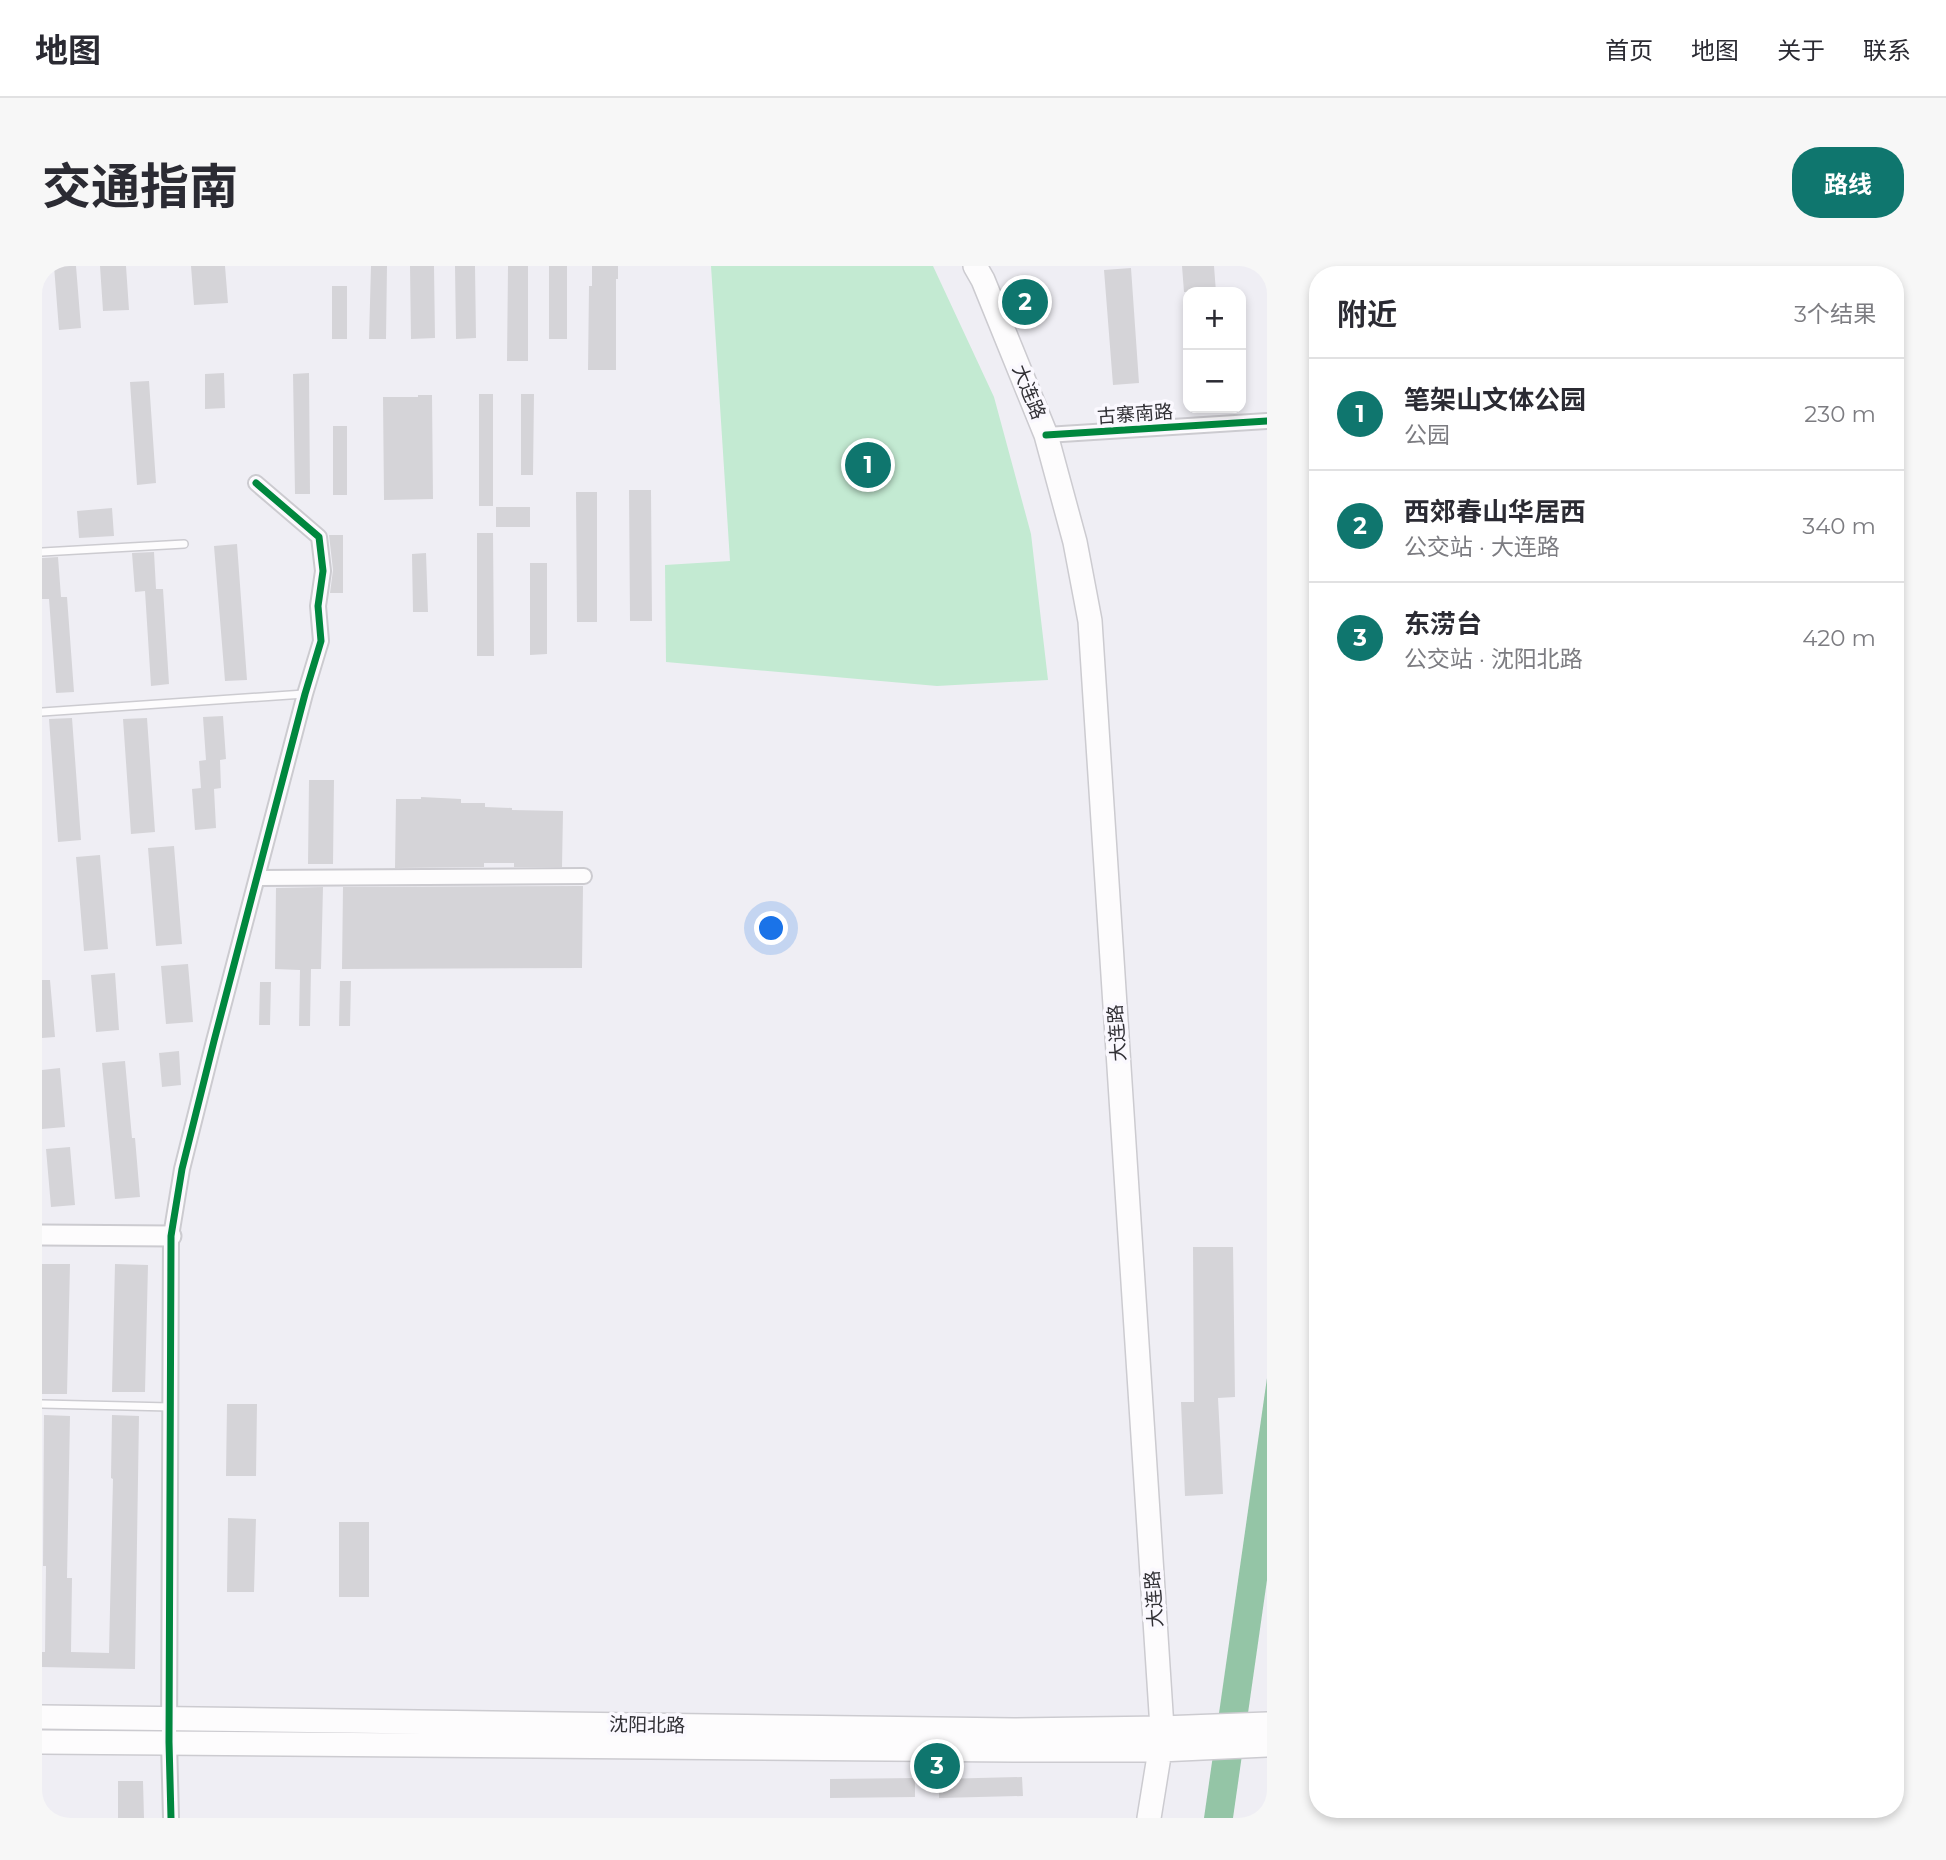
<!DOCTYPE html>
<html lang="zh">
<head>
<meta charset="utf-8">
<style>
	body { margin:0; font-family:Montserrat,"Noto Sans SC",sans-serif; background:#f7f7f7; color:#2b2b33 }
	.controls { position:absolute; right:21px; top:21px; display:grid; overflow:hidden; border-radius:14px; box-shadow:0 4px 10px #0003 }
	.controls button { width:63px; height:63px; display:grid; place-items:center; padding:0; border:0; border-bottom:2px solid #e1e1e2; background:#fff; color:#2b2b33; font:35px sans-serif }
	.you { position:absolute; left:730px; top:663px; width:24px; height:24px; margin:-18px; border:5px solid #fff; border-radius:50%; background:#1a73e8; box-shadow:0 0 0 10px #1a73e833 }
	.badge { display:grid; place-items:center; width:46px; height:46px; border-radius:50%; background:#0f766e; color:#fff; font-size:23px; font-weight:700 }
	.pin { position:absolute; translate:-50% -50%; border:4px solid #fff; box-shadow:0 2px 7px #0006 }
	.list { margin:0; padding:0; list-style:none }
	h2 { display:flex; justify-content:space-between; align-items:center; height:91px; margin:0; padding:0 28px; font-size:30px }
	h2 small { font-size:23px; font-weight:400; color:#7c7c81 }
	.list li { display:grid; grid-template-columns:46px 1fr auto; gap:21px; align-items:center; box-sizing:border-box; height:112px; padding:0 28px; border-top:2px solid #e1e1e2 }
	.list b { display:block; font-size:26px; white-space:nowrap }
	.list p { margin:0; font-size:23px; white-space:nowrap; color:#7c7c81 }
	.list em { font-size:23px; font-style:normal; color:#7c7c81 }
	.map { position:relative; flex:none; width:1225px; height:1552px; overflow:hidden; border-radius:28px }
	header { display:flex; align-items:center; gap:42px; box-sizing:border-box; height:98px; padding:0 35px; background:#fff; border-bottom:2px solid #e1e1e2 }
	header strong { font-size:33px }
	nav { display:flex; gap:38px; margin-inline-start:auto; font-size:24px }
	.intro { display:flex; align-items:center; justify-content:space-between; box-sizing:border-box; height:168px; padding:0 42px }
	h1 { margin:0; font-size:49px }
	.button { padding:18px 32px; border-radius:28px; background:#0f766e; color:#fff; font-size:24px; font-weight:700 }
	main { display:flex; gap:42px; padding:0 42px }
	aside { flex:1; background:#fff; border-radius:28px; box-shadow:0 4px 10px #0003 }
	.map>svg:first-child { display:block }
</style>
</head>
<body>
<header>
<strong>地图</strong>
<nav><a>首页</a><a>地图</a><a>关于</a><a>联系</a></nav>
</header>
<div class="intro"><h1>交通指南</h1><a class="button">路线</a></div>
<main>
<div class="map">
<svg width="1225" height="1552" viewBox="0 0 1225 1552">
	<rect width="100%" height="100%" fill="#efeef4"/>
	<path fill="#c3ead2" d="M 669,0 L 891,0 L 952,131 L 989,268 L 1006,414 L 895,420 L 624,396 L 623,299 L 688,295 Z"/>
	<path fill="#94c5a6" d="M 1225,1112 L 1225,1314 L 1191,1552 L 1162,1552 Z"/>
	<path fill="#d5d4d8" d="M 12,0 L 34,0 L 39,62 L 17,64 Z
		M 58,0 L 84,0 L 87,44 L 61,45 Z
		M 149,0 L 183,0 L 186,37 L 152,39 Z
		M 329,0 L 345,0 L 344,73 L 327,73 Z
		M 368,0 L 392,0 L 393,72 L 369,73 Z
		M 413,0 L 433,0 L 434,72 L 414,73 Z
		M 466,0 L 486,0 L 486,95 L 465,95 Z
		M 507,0 L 525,0 L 525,73 L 507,73 Z
		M 550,0 L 576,0 L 576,13 L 574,13 L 574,104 L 546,104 L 547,20 L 550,20 Z
		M 1140,0 L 1172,0 L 1174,26 L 1142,26 Z
		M 1089,2 L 1097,117 L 1071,119 L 1062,4 Z
		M 290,20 L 305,20 L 305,73 L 290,73 Z
		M 182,107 L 183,142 L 163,143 L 163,108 Z
		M 267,107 L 268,228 L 253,228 L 251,108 Z
		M 107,115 L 114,217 L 95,219 L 88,116 Z
		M 437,128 L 451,128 L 451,240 L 437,240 Z
		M 479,128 L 492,128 L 491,209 L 479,209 Z
		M 376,129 L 390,129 L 391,233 L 342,234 L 341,131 L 376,131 Z
		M 291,160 L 305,160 L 305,229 L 291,229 Z
		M 587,224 L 609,224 L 610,355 L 588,355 Z
		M 534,226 L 555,226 L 555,356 L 535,356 Z
		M 454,241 L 488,241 L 488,261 L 454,261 Z
		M 70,242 L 72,270 L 37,272 L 35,245 Z
		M 435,267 L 451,267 L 452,390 L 435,390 Z
		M 287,269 L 301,269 L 301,327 L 288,327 L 291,304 Z
		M 195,278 L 205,414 L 183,415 L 172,280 Z
		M 112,286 L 114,323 L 121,323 L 127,418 L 109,420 L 103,325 L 93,326 L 90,287 Z
		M 384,287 L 386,346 L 371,346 L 370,288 Z
		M 16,291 L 19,331 L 25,331 L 32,426 L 14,427 L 7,333 L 0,333 L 0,292 Z
		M 488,297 L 505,297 L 505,388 L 488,389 Z
		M 181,450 L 184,493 L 178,494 L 179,522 L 172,523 L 174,562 L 153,564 L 150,523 L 159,522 L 157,495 L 164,494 L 161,451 Z
		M 30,452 L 39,574 L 16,576 L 7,453 Z
		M 105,452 L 113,566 L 89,568 L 81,453 Z
		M 267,514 L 292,514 L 291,598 L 266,598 Z
		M 379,531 L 419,533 L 419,537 L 443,537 L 443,541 L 470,542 L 470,544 L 521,545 L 520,601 L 472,601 L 472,597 L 442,597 L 442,601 L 353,602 L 354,533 L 379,533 Z
		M 132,580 L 140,678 L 114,680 L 106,582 Z
		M 58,589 L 66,683 L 42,685 L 34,591 Z
		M 541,620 L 540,702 L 300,703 L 301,621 Z
		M 281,621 L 279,703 L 269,703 L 268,760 L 257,760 L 258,704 L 233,703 L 234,622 Z
		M 146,698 L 151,756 L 124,758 L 119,700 Z
		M 73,707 L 77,764 L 54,766 L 49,709 Z
		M 0,714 L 8,714 L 13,771 L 0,772 Z
		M 298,715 L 309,715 L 308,760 L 297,760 Z
		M 218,716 L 229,716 L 228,759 L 217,759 Z
		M 137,785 L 139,819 L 120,821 L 117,787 Z
		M 83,795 L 90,872 L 93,872 L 98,931 L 73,933 L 60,797 Z
		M 18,802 L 23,861 L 0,863 L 0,804 Z
		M 28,881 L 33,939 L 9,941 L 4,883 Z
		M 1151,981 L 1191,981 L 1193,1131 L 1176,1132 L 1181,1228 L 1143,1230 L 1139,1136 L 1152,1136 Z
		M 0,998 L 28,998 L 25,1128 L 0,1128 Z
		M 73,998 L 106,999 L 103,1126 L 70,1126 Z
		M 185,1138 L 215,1138 L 214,1210 L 184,1210 Z
		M 2,1149 L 28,1150 L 25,1312 L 30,1312 L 29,1386 L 67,1387 L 71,1213 L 69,1212 L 70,1149 L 97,1150 L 93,1403 L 0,1401 L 0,1386 L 3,1386 L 4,1300 L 1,1300 Z
		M 186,1252 L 214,1253 L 212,1326 L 185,1326 Z
		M 297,1256 L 327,1256 L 327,1331 L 297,1331 Z
		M 980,1511 L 981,1530 L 897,1532 L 897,1513 Z
		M 873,1512 L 873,1531 L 788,1532 L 788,1513 Z
		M 76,1515 L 101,1515 L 102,1552 L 76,1552 Z"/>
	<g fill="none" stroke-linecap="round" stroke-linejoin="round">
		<defs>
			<path id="lane" d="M 0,286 L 142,278
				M 0,446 L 262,428
				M 0,1138 L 128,1141"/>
			<path id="street" d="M 1004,169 L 1225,155
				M 215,612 L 542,610
				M 129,1552 L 127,1476 L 129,970 L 140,903 L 172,775 L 263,428 L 279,375 L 276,340 L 281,305 L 277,271 L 214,217"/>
			<path id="secondary" d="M 0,969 L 129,970"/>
			<path id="primary" d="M 933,0 L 941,14 L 1004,169 L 1033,276 L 1048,355 L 1120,1462 L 1118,1484 L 1107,1552
				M 0,1451 L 972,1464 L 1120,1462 L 1225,1458
				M 0,1476 L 972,1484 L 1118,1484 L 1225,1479"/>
		</defs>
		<use href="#lane" stroke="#cccbd0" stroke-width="10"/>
		<use href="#street" stroke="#cccbd0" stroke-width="18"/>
		<use href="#secondary" stroke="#cccbd0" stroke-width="23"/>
		<use href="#primary" stroke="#cccbd0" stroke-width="26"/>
		<use href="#lane" stroke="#fdfcfd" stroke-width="7"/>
		<use href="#street" stroke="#fdfcfd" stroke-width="14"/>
		<use href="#secondary" stroke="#fdfcfd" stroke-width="19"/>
		<use href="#primary" stroke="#fdfcfd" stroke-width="23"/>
		<defs>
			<path id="cycleway" d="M 1004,169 L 1225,155
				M 129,1552 L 127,1476 L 129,970 L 140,903 L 172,775 L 263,428 L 279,375 L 276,340 L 281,305 L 277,271 L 214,217"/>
		</defs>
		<use href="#cycleway" stroke="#faf8fe" stroke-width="11"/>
		<use href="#cycleway" stroke="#00873e" stroke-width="7"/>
	</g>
	<g text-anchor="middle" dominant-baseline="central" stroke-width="7" stroke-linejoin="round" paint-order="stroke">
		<g font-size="19" fill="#313035" stroke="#faf8fe">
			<text transform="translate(987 126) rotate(68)">大连路</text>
			<text transform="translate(1093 148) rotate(-4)">古寨南路</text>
			<text transform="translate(1075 767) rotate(-94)">大连路</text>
			<text transform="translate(1112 1333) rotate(-94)">大连路</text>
			<text transform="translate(605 1459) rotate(1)">沈阳北路</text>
		</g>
	</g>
</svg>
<div class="controls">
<button>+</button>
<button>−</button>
</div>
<div class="you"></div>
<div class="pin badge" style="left:826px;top:199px">1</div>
<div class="pin badge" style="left:983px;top:36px">2</div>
<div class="pin badge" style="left:895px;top:1500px">3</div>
</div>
<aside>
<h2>附近<small>3个结果</small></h2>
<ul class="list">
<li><span class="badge">1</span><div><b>笔架山文体公园</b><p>公园</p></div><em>230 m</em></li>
<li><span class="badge">2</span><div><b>西郊春山华居西</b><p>公交站 · 大连路</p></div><em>340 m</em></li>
<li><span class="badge">3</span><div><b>东涝台</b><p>公交站 · 沈阳北路</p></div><em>420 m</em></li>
</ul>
</aside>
</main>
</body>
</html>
